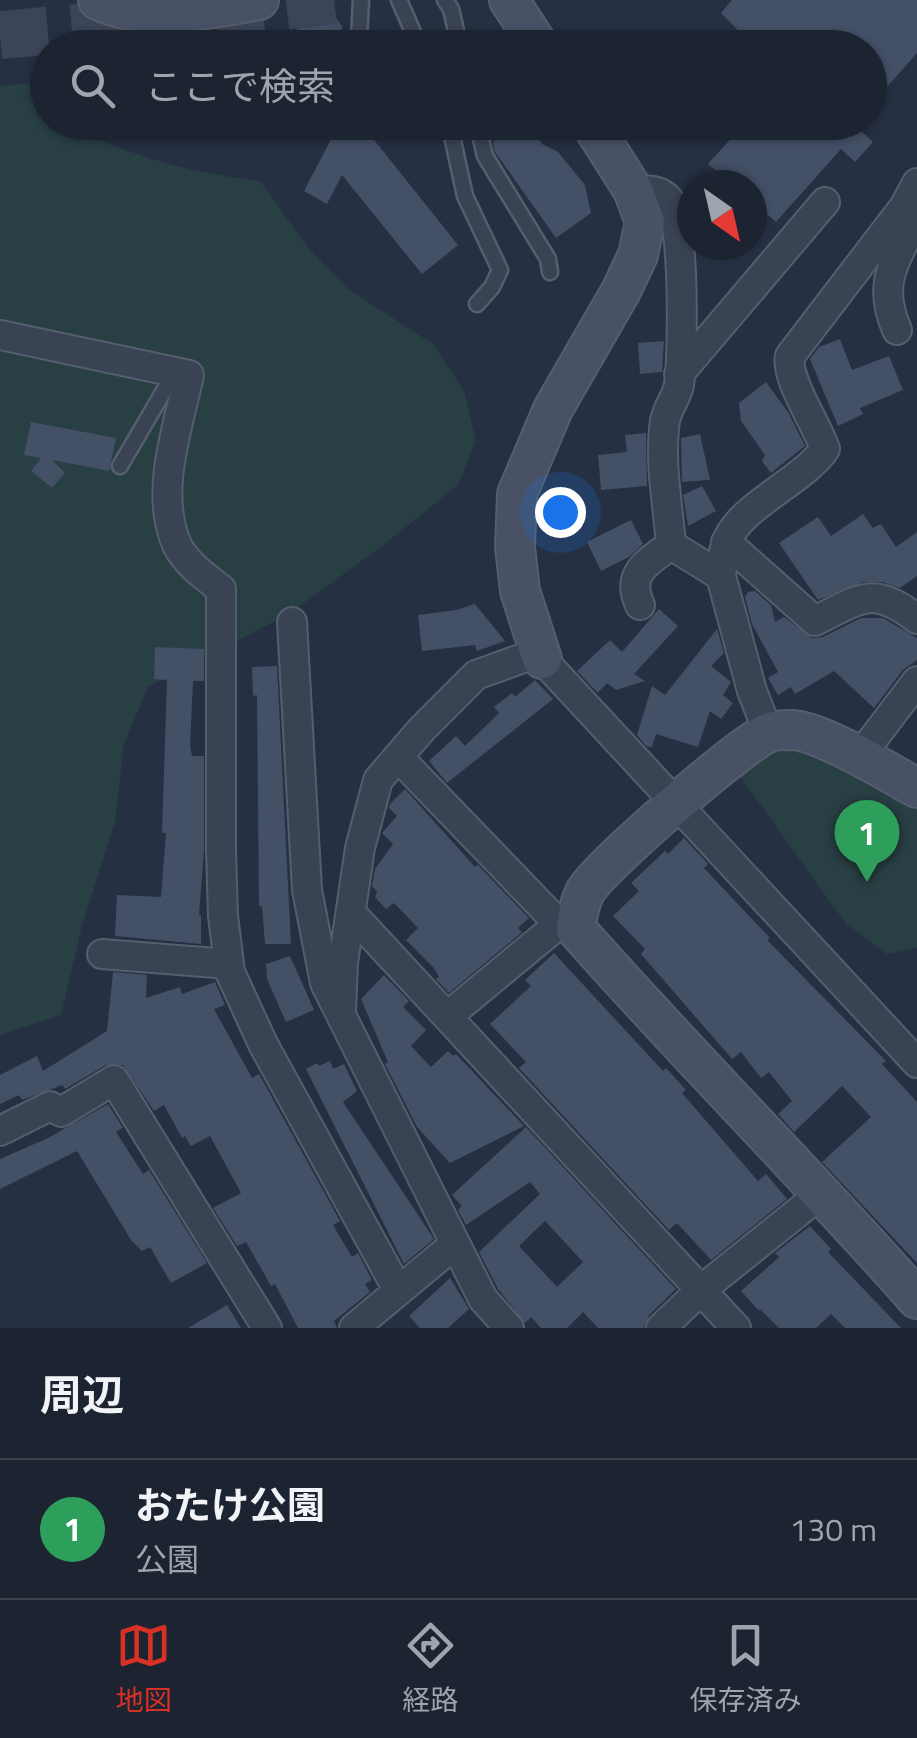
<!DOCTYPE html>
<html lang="ja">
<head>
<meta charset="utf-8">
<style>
	body { margin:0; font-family:"Titillium Web","Noto Sans JP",sans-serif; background:#252c3a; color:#f1f3f6 }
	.compass { position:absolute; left:677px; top:170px; width:90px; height:90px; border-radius:50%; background:#1c2432; box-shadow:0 2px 8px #0004; rotate:146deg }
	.you { position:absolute; left:560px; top:512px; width:35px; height:35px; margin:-25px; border:8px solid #fff; border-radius:50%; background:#1a73e8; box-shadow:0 0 0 15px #1a73e833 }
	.badge { display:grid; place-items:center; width:65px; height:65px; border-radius:50%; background:#d93025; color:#fff; font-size:32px; font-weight:700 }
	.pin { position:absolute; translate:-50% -82px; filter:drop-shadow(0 2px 5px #0008) }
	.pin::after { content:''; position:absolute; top:52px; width:35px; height:30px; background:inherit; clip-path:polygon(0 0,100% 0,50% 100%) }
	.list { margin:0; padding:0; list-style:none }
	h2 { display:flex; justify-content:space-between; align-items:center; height:130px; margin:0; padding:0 40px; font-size:42px }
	h2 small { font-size:32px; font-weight:400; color:#a0a4ac }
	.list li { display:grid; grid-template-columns:65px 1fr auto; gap:30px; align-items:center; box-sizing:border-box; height:140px; padding:0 40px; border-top:2px solid #3a414d }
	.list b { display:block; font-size:38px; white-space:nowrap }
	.list p { margin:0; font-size:32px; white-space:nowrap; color:#a0a4ac }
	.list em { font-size:32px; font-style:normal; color:#a0a4ac }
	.icon { flex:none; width:55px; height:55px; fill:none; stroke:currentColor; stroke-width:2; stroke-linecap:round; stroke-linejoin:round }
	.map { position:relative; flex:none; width:917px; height:1328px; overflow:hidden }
	.search { position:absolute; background:#1c2432; box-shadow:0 2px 8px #0004; left:30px; right:30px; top:30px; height:110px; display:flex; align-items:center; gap:25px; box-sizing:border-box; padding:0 35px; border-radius:55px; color:#a0a4ac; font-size:38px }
	.sheet { height:270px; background:#1c2432 }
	nav { display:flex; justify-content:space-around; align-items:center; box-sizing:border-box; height:140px; border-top:2px solid #3a414d; background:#1c2432; font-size:28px; color:#a0a4ac }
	nav a { display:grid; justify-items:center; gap:5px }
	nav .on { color:#d93025 }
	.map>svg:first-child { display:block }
</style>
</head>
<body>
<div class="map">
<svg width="917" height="1328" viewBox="0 0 917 1328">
	<rect width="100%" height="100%" fill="#263043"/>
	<path fill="#283f44" d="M 47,81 L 48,122 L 78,123 L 76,130 C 142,159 188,172 260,181 L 310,250 L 348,289 L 433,344 L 464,391 L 476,441 L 458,485 L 386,543 L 289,614 L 148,687 L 124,744 L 115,822 L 82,926 L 61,1015 L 0,1035 L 0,86 Z
		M 813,744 L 917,800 L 917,948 L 887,954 L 846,924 L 740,776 L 780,748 Z"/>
	<path fill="#445066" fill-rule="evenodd" d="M 732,0 L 917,0 L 917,53 L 870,106 L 870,48 L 755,48 L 721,13 Z
		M 328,7 L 343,28 L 315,48 L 271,48 Z
		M 340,122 L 372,122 L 367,131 L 458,245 L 422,274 L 342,175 L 327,204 L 304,191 Z
		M 496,122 L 527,122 L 542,144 L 558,152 L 585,185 L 591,213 L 556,238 L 495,152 L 493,142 L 504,134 Z
		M 746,122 L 851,122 L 873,142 L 855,162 L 841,149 L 776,222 L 752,201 L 752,185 L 713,185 L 721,175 L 708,164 Z
		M 840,339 L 852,370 L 889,356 L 903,390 L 860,408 L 863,414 L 838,426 L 810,359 L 819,347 Z
		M 664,341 L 662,372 L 640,374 L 638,343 Z
		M 766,382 L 788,412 L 805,446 L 771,473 L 762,461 L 765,455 L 741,421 L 739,403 Z
		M 31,422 L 116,438 L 109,471 L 52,460 L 65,473 L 52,488 L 31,471 L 41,458 L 24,455 Z
		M 646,433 L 647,486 L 601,490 L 598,455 L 627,452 L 625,435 Z
		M 700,434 L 710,480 L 682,482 L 681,438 Z
		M 702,486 L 716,511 L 688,526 L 683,495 Z
		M 863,514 L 873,528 L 881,524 L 896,547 L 917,532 L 917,576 L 900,588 L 882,582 L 863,582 L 818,600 L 779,543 L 818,517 L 831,536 Z
		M 631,520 L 643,544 L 629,557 L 601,571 L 587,542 Z
		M 755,591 L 771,605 L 775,622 L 784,617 L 812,638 L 823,637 L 861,618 L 883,618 L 917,638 L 917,660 L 903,670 L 874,708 L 834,671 L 795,694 L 791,687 L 778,695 L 768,678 L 778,672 L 752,624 L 745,597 L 748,592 Z
		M 475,604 L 505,641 L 477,651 L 475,645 L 422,651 L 418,615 L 456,610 Z
		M 659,609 L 678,626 L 634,674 L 645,681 L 616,690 L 607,683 L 598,693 L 577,671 L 610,640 L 622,652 Z
		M 717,629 L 724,653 L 711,666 L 731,682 L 723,695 L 733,703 L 721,719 L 710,711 L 698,747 L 656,734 L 652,747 L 646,746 L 637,735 L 652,686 L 665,695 Z
		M 155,647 L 204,649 L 204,681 L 193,681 L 190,745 L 192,756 L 204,756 L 204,850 L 199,915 L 201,915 L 201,944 L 115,936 L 117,895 L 161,897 L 166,833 L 162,833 L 167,680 L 154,679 Z
		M 277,666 L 291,944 L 265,944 L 262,906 L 259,906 L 257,695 L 253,696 L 252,667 Z
		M 535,680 L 553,699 L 447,783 L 429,761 L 456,736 L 465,746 L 499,713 L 494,707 L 512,693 L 515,697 Z
		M 405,789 L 475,867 L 478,865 L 529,918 L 518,928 L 522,932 L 520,934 L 449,993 L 436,979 L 439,977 L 434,968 L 406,940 L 418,928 L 394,903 L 386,909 L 375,897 L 377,892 L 372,886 L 375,869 L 393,844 L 382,833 L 397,816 L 389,808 L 390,804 Z
		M 684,838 L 708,864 L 704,868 L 770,938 L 767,940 L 886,1061 L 882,1064 L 917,1102 L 917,1263 L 822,1162 L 871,1117 L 842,1086 L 794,1132 L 778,1114 L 792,1101 L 769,1072 L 761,1078 L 741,1052 L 732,1059 L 641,954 L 645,949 L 613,916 L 639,891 L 631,883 L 665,851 L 668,854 Z
		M 554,953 L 663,1071 L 666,1068 L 686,1090 L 682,1093 L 758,1181 L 766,1174 L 787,1199 L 711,1260 L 677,1223 L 669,1230 L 519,1068 L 526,1062 L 490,1024 L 531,986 L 525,980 Z
		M 290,956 L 314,1010 L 286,1022 L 267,979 L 266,964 Z
		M 113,972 L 147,975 L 146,998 L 180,987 L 182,994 L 215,982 L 225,1005 L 214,1009 L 252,1078 L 259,1074 L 340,1221 L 333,1225 L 352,1257 L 358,1253 L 372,1280 L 365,1284 L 370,1292 L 334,1321 L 337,1328 L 298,1328 L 275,1284 L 271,1286 L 246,1242 L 237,1246 L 213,1208 L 241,1193 L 210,1136 L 191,1146 L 185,1136 L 182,1138 L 164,1105 L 154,1111 L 123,1065 L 106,1065 L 65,1089 L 62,1085 L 22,1100 L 19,1095 L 0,1104 L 0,1075 L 37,1056 L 43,1071 L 107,1031 Z
		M 384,975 L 409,1001 L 403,1007 L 426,1030 L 411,1046 L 431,1067 L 448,1051 L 453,1056 L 456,1054 L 524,1126 L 450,1163 L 417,1127 L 385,1064 L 388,1062 L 361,999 Z
		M 330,1061 L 333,1069 L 344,1064 L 357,1091 L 343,1102 L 434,1239 L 404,1264 L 306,1069 L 317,1063 L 319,1066 Z
		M 108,1104 L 123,1128 L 116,1132 L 143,1174 L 149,1170 L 207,1263 L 171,1283 L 150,1247 L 142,1251 L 131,1240 L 77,1151 L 0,1189 L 0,1159 L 48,1138 Z
		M 526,1127 L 676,1289 L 649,1315 L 644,1328 L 598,1328 L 583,1312 L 567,1328 L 541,1328 L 531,1317 L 525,1323 L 498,1289 L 479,1252 L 540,1194 L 530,1182 L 466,1225 L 458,1210 L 462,1206 L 452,1195 ZM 545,1221 L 583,1262 L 557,1287 L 519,1246 Z
		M 810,1226 L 831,1249 L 828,1252 L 901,1328 L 845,1328 L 831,1314 L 816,1328 L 779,1328 L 760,1309 L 759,1311 L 741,1291 L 779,1257 L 775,1253 Z
		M 450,1278 L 469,1309 L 448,1328 L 420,1328 L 409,1316 Z
		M 227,1305 L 241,1328 L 188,1328 Z"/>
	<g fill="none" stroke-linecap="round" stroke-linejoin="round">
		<path stroke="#3c4558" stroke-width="48" stroke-dasharray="48 24" stroke-linecap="butt" d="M 0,35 L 168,20 L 336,0"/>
		<defs>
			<path id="lane" d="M 399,0 L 420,48
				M 445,0 L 451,9 L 460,48
				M 354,48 L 359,39 L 361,0
				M 449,122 L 465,196 L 500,270 L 492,287 L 477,304
				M 477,122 L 485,156 L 548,259 L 550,272
				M 120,466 L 175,372"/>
			<path id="street" d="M 633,190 C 646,190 660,189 669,200 C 685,220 683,356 679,385 C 677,397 667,408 665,421 C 659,461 668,505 671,545 L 721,576 C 722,566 723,554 726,544 C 737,507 801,483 825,449 C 817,424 785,379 790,356 L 904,207 L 917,183
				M 897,330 C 876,282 896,260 917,217
				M 0,335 L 189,375 C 178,428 154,492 177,545 C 186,563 205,577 221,589 L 221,850 L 223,916 L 230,972 L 263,1044 L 398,1290
				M 679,374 L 825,202
				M 726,542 L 815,621 C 861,598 873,585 917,619
				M 721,576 L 752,691 L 768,732
				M 640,605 C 625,573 648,562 671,545
				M 292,622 L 307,890 L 325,983 L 483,1299 L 509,1328
				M 860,756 L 917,681
				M 398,757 L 559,924 L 576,929
				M 351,913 L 736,1328
				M 102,954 L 229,964
				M 341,1011 L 343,963 L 360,848 L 378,780 L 422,729 L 476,675 L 526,657 L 542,659 L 917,1063
				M 449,1015 L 559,924
				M 0,1131 L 50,1106 L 61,1112 L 114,1080 L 267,1328
				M 354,1328 L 455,1244
				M 661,1328 L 701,1290 L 823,1192"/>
			<path id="secondary" d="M 98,0 C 146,23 209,9 259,0
				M 509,0 L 540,48
				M 542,659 L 520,591 L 515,547 L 517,494 L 553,409 L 621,291 L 638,255 L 645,222 L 633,190 L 590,122
				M 917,788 C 890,773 821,731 792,730 C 786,730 775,730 770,732 C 745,740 598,868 585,892 C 579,904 577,916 576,929 C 687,1055 806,1173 917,1299"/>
		</defs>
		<use href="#lane" stroke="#555e6d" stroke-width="19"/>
		<use href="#street" stroke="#555e6d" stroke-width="32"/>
		<use href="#secondary" stroke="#555e6d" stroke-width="42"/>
		<use href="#lane" stroke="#3a4353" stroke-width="14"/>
		<use href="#street" stroke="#3a4353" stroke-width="28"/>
		<use href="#secondary" stroke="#485166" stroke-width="38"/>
	</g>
</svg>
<svg class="compass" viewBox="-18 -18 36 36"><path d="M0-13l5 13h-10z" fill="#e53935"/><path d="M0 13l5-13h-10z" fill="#a0a4ac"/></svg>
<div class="you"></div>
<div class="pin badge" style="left:867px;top:882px;background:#2e9e5b">1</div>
<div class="search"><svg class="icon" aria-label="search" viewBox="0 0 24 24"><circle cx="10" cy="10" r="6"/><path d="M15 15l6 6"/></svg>ここで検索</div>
</div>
<section class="sheet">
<h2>周辺<small></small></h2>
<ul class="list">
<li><span class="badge" style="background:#2e9e5b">1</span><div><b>おたけ公園</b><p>公園</p></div><em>130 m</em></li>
</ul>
</section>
<nav>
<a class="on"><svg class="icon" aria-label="map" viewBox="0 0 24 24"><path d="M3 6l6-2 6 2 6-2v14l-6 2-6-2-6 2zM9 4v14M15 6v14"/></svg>地図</a>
<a><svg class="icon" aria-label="directions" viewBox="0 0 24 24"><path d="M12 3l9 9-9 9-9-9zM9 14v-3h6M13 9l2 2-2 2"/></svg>経路</a>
<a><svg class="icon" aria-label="saved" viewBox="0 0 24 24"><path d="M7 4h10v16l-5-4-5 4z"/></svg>保存済み</a>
</nav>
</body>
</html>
